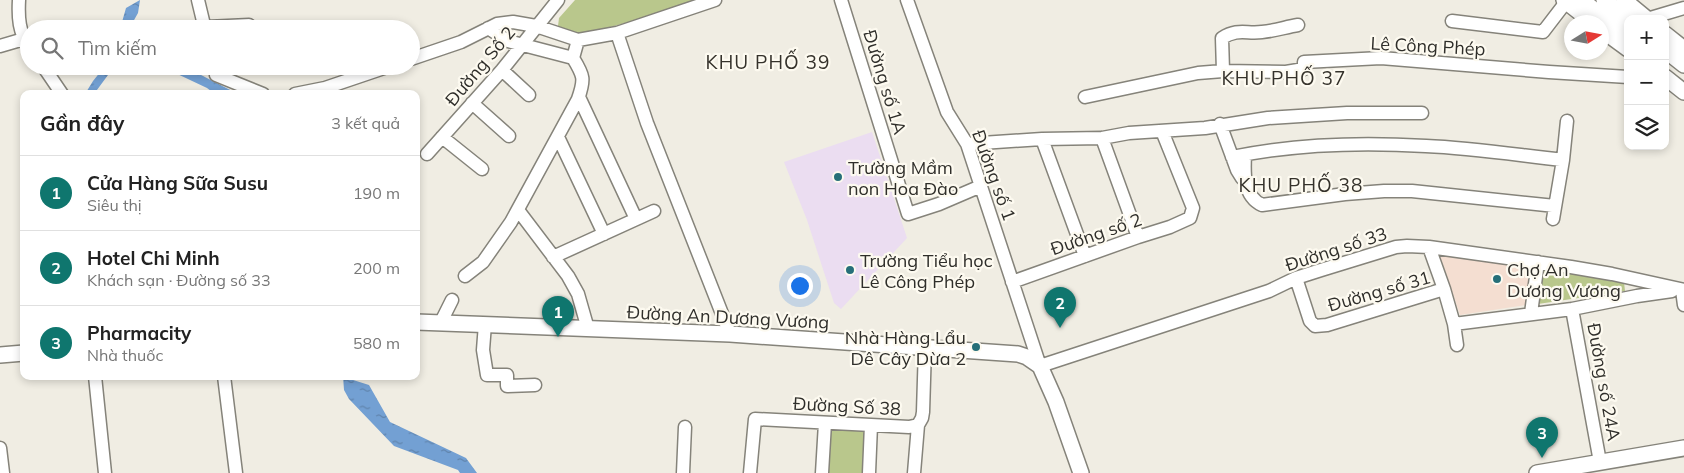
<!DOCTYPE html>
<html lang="vi">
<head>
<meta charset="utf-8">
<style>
	body { margin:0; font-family:Mulish,sans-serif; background:#f2f2f2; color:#222 }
	.controls { position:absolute; right:15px; top:15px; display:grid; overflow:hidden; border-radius:10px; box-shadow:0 2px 8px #0003 }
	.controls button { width:45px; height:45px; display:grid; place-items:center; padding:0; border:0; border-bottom:1px solid #e0e0e0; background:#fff; color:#222; font:25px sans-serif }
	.compass { position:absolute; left:1564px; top:15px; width:45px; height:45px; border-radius:50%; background:#fff; box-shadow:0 2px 8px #0003; rotate:79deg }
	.you { position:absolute; left:799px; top:285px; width:18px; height:18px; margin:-12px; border:4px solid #fff; border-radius:50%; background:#1a73e8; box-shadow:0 0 0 8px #1a73e833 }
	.badge { display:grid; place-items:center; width:32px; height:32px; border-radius:50%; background:#0f766e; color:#fff; font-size:16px; font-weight:700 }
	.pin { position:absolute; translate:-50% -41px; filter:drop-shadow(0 1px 2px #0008) }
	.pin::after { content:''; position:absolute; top:26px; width:18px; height:15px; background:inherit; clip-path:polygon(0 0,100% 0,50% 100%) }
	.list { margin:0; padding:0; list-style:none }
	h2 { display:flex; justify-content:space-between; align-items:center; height:65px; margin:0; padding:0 20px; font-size:21px }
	h2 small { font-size:16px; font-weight:400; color:#767676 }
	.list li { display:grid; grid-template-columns:32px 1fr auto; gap:15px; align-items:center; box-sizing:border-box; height:75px; padding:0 20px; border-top:1px solid #e0e0e0 }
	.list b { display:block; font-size:19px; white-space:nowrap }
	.list p { margin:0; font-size:16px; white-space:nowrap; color:#767676 }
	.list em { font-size:16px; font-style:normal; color:#767676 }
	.icon { flex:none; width:28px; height:28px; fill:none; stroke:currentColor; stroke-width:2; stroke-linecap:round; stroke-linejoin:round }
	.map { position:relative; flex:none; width:1684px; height:473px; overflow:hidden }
	.search { position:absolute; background:#fff; box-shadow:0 2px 8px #0003; left:20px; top:20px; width:400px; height:55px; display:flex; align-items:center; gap:12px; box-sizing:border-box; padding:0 18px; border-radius:28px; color:#767676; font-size:19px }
	.panel { position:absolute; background:#fff; box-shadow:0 2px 8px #0003; left:20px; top:90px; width:400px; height:290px; border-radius:10px }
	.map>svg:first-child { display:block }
</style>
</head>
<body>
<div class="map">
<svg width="1684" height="473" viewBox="0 0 1684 473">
	<defs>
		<pattern id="water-ripples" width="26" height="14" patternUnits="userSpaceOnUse" patternTransform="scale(1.25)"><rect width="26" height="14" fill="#73a0d3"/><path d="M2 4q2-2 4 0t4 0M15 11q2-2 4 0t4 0" fill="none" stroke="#5f83ab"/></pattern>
	</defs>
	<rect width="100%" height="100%" fill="#f0ede3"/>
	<path fill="#f4ded1" d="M 1438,250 L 1532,266 L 1526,305 L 1460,315 Z"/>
	<path fill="#ebddf1" d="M 872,132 L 907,238 L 841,309 L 834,303 L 807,220 L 784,162 Z"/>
	<path fill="#b9c78c" d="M 575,0 L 712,0 L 580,35 L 562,30 L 558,26 L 559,18 Z
		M 1543,269 L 1624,282 L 1625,291 L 1538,304 Z
		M 834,428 L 863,431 L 866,434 L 864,473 L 829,473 L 830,432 Z"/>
	<path fill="url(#water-ripples)" d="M 140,0 L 138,13 L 129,29 L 120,29 L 126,8 Z
		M 105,66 L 122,66 L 108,75 L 94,94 L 85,94 L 93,81 Z
		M 148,66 L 171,66 L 201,75 L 238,94 L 215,94 L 207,88 L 171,71 Z
		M 343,376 L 350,376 L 350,379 L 369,385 L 390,422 L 466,458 L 477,473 L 460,473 L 458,470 L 394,446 L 349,399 L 344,390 Z"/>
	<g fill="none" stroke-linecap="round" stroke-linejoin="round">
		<defs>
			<path id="minor" d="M 19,0 C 18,18 19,32 29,47
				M 198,0 L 204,25 L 207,27 L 249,25
				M 841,0 L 908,214 L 939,204 L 981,186
				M 907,0 L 947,112 L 967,144 L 1040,366 L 1269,291 L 1296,278 L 1321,270 L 1396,247 L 1407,246 L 1429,247 L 1571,267 L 1612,274 L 1684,290
				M 1647,19 L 1684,8
				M 1452,21 L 1543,32 L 1566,2
				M 488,28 L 508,41 L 573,58
				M 617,33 L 647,123 L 730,334
				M 0,46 L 24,39
				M 411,59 L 461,42 L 497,24 L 513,22 L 536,26 L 578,40 L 617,33 L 715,0
				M 43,66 L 62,94
				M 502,70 L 529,95
				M 1223,71 L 1222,38 C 1238,28 1246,34 1262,32 C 1274,31 1286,27 1298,25
				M 216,75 L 263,94
				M 295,94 L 325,88 L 390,66
				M 579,97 L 636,219
				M 1085,97 L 1198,73 L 1223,71 L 1286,72 L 1304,69 L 1304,62 L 1381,58 L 1549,72 L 1628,77
				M 472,103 L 509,136
				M 1220,124 L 1237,170 L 1242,178 L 1245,179
				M 442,137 L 482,169
				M 558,137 L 604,234
				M 1102,138 L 1138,237
				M 1042,139 L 1085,256
				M 967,144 L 1042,139 L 1102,138 L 1129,133 L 1205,128 L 1268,118 L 1347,113 L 1422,113
				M 427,154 L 502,70 L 558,0
				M 1245,155 C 1244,173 1243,196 1262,205 L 1345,194 L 1384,191 L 1412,191 L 1555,206
				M 1232,157 C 1295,144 1362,142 1426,146 C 1472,148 1517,155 1563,160
				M 518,210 L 568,276 L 578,294 L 588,329
				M 1553,219 L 1563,160 L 1567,121
				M 1429,247 L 1444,289 L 1454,324 L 1572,309 L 1637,296 L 1672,291
				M 553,257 L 654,211
				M 465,276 L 483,262 L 511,222 L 578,99 C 585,79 584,76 573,58 L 578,40
				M 1296,278 L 1310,321 L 1315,326 L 1327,325 L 1444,289
				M 1012,282 L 1138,237 L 1170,227 L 1190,218 L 1193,208 L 1162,131
				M 1682,290 L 1684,305
				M 1572,309 L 1600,462
				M 1531,313 L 1538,262
				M 441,322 L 452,300
				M 485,324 L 483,350 L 487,375 L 507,375 L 507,386 L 535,385
				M 1454,324 L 1457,345
				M 95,376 L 105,473
				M 224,376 L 236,473
				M 0,448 L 3,473
				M 683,473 L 685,427
				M 750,473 L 755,419 L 909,427 L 918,425
				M 822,473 L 825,423
				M 869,473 L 871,425
				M 914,473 L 918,425 L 922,418 L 923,412 L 925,347"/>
			<path id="major" d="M 1564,0 L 1592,22
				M 1582,0 L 1628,37
				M 1604,0 L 1628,19
				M 1624,0 L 1647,19
				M 1602,30 L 1628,49
				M 1665,34 L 1684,49
				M 1665,50 L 1684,65
				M 1665,77 L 1684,92
				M 416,322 L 730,334 L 1018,354 L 1027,357 L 1040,366 L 1056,402 L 1081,473
				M 0,355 L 24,353
				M 1537,473 L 1684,448"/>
		</defs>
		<use href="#minor" stroke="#85837a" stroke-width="15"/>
		<use href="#major" stroke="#85837a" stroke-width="18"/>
		<use href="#minor" stroke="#fff" stroke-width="12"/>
		<use href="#major" stroke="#fff" stroke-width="15"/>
	</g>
	<g fill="#266f79" stroke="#fdfaf0" stroke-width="2">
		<circle cx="838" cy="177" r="5"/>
		<circle cx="850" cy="270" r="5"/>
		<circle cx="1497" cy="279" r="5"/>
		<circle cx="976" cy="347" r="5"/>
	</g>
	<g text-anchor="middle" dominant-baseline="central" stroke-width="4.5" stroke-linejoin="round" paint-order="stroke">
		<g font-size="18" fill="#2f2e2a" stroke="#fdfaf0">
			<text transform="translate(1428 46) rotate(3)">Lê Công Phép</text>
			<text transform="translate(480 66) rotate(-50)">Đường Số 2</text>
			<text transform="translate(885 82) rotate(73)">Đường số 1A</text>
			<text transform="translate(994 175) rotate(70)">Đường số 1</text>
			<text transform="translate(1096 234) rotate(-19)">Đường số 2</text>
			<text transform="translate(1336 249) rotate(-18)">Đường số 33</text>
			<text transform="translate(1379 291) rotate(-16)">Đường số 31</text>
			<text transform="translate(728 317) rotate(3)">Đường An Dương Vương</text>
			<text transform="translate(1604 382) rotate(80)">Đường số 24A</text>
			<text transform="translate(847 406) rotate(3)">Đường Số 38</text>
		</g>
		<g font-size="18" fill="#2f2e2a" stroke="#fdfaf0" text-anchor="start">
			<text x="848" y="167">Trường Mầm<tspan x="848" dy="21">non Hoa Đào</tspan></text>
			<text x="860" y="260">Trường Tiểu học<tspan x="860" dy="21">Lê Công Phép</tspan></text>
			<text x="1507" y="269">Chợ An<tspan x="1507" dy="21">Dương Vương</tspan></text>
			<text x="966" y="337" text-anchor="end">Nhà Hàng Lẩu<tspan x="966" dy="21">Dê Cây Dừa 2</tspan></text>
		</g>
		<g font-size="19" letter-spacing="1" fill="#35322b" stroke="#fdfaf0">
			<text x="768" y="62">KHU PHỐ 39</text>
			<text x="1284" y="78">KHU PHỐ 37</text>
			<text x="1301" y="185">KHU PHỐ 38</text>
		</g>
	</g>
</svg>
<div class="controls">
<button>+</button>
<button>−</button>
<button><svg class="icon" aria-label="layers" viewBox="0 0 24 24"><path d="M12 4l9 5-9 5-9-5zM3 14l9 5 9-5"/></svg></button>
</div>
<svg class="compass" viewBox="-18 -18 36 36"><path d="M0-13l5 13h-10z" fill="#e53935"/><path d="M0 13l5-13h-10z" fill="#767676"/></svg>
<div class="you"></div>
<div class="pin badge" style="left:558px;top:337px">1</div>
<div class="pin badge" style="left:1060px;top:328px">2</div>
<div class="pin badge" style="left:1542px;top:458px">3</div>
<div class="search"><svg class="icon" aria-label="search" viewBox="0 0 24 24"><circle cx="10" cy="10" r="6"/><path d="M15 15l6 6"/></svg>Tìm kiếm</div>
<section class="panel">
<h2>Gần đây<small>3 kết quả</small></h2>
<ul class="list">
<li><span class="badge">1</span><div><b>Cửa Hàng Sữa Susu</b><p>Siêu thị</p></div><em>190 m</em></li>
<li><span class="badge">2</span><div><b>Hotel Chi Minh</b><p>Khách sạn · Đường số 33</p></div><em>200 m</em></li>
<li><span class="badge">3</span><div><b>Pharmacity</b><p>Nhà thuốc</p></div><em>580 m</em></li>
</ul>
</section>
</div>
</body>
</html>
